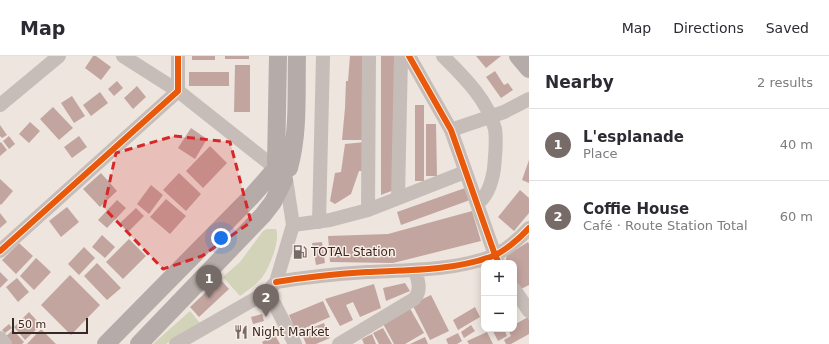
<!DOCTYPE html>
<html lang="en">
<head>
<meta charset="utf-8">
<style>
	body { margin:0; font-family:"DejaVu Sans",sans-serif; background:#f2f2f3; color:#2b2b33 }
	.controls { position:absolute; right:12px; bottom:12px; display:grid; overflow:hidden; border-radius:8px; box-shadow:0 2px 10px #0003 }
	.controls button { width:36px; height:36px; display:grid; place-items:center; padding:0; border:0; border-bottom:1px solid #e1e1e2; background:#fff; color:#2b2b33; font:20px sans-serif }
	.scale { position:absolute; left:12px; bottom:10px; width:76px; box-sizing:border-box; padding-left:4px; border:2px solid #372926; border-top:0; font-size:11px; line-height:14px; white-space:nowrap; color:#372926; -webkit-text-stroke:3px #fbeee6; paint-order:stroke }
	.you { position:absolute; left:221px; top:182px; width:14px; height:14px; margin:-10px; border:3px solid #fff; border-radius:50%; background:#1a73e8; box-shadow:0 0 0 6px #1a73e833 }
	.badge { display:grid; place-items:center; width:26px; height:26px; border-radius:50%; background:#776b67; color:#fff; font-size:13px; font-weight:700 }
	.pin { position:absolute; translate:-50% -33px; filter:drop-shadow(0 1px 2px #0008) }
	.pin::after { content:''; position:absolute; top:21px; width:14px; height:12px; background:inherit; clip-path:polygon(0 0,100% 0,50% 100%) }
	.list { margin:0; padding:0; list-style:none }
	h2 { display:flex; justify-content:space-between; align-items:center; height:52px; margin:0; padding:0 16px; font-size:17px }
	h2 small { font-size:13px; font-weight:400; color:#7c7c81 }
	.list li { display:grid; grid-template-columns:26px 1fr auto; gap:12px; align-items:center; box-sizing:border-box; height:72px; padding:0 16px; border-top:1px solid #e1e1e2 }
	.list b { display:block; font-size:15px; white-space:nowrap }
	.list p { margin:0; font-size:13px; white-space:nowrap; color:#7c7c81 }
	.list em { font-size:13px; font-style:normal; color:#7c7c81 }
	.map { position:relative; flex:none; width:529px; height:288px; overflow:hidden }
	header { display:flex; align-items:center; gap:24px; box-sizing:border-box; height:56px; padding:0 20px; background:#fff; border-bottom:1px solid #e1e1e2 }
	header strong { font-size:19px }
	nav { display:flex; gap:22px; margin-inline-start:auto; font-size:14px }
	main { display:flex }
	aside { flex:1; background:#fff }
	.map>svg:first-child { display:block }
</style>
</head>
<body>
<header>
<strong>Map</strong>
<nav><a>Map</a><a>Directions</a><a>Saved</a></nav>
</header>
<main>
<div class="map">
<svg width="529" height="288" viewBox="0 0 529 288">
	<rect width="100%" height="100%" fill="#eee5df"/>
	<path fill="#d2d3b8" d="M 267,173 L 276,173 C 281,185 268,215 260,224 C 254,230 247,235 240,240 L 223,221 L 240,206 L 263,175 Z
		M 190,255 L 200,267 L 166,288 L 153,288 Z"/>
	<path fill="#c3a59f" d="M 93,0 L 96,0 L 111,11 L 101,24 L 85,12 Z
		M 192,0 L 215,0 L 215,4 L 192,4 Z
		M 225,0 L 249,0 L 249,3 L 225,3 Z
		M 350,0 L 365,0 L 365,84 L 342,84 L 345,52 L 346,25 L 348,25 Z
		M 381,0 L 397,0 L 394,134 L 381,139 Z
		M 476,0 L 501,0 L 486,12 Z
		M 235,9 L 250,9 L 250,56 L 234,56 Z
		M 495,15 L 504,29 L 508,27 L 513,34 L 501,42 L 486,21 Z
		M 189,16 L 229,16 L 229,30 L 189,30 Z
		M 117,25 L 123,32 L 114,40 L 108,33 Z
		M 137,30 L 146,41 L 133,53 L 124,42 Z
		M 100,36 L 108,47 L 91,60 L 83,49 Z
		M 72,40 L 85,60 L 74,67 L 61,47 Z
		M 415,49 L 424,49 L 424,125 L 415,125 Z
		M 53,51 L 73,72 L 59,84 L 40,63 Z
		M 30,66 L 40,75 L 29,87 L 19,78 Z
		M 426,68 L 436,68 L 437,120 L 426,120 Z
		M 0,69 L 7,79 L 2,82 L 0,80 Z
		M 191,72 L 207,83 L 195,103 L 178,92 Z
		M 9,80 L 15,88 L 9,93 L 3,85 Z
		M 79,80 L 87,91 L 72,102 L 64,91 Z
		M 1,86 L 7,94 L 0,100 L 0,87 Z
		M 365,86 L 363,115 L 359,115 L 351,138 L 335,148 L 330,145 L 335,117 L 341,116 L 345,88 Z
		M 210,90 L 227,107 L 203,132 L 186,115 Z
		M 529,104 L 529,127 L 522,124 Z
		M 101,117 L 117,135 L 100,151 L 83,133 Z
		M 179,117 L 201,138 L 186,155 L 163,134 Z
		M 0,123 L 13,135 L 1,149 L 0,148 Z
		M 151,129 L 163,139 L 149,158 L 137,148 Z
		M 465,132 L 470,144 L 401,169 L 397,156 Z
		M 520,134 L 529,142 L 529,157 L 514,175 L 498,161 Z
		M 166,143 L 186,160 L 170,178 L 150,161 Z
		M 117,144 L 126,152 L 107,172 L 98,164 Z
		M 67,151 L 79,166 L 61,181 L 49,165 Z
		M 136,152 L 144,160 L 128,176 L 120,167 Z
		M 472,155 L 481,185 L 393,207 L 330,206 L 328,180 L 388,178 Z
		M 0,157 L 7,166 L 0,172 Z
		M 102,179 L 115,191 L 105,202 L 92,191 Z
		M 129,183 L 146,200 L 123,223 L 106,206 Z
		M 322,186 L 325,207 L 316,209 L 312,187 Z
		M 528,186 L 529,188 L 529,229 L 521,233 L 514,222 L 514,207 L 505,207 L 507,199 Z
		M 19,187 L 33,200 L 16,218 L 2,204 Z
		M 84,191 L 95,202 L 79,219 L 68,208 Z
		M 36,202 L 51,216 L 34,234 L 20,220 Z
		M 97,207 L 121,232 L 107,244 L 84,220 Z
		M 0,216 L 8,224 L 0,232 Z
		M 70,219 L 100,249 L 71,279 L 41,249 Z
		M 17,222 L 29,236 L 18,246 L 6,231 Z
		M 220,223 L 229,233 L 199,261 L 190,251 Z
		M 405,227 L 410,235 L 386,245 L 383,232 Z
		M 374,228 L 381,252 L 360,261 L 353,246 L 346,249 L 353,264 L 340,270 L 325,243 Z
		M 431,239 L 449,275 L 430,284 L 412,248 Z
		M 323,245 L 330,261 L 296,276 L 289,259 Z
		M 408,249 L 424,277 L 405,288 L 394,288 L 381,264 Z
		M 475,251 L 480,261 L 458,274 L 453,264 Z
		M 29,256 L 41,269 L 25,284 L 14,271 Z
		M 262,258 L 264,265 L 253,268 L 251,261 Z
		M 528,261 L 529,264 L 529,278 L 511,288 L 506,288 L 504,284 L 511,280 L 508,273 L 514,273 L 514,269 Z
		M 324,267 L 330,282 L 316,288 L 306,288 L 301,276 Z
		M 9,268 L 12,272 L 5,277 L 2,274 Z
		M 471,269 L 475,275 L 464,282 L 461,276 Z
		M 383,272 L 392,288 L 379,288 L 373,277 Z
		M 41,273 L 56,288 L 27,288 Z
		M 492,273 L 504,273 L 507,280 L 498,285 Z
		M 13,274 L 24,286 L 22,288 L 12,288 L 5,281 Z
		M 487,276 L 493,288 L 469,288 L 467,285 Z
		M 458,277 L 462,285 L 457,288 L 448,288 L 446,283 Z
		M 372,278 L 376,288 L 364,288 L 362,283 Z
		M 275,279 L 280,288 L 263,288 L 262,286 Z
		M 425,281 L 428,288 L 410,288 Z"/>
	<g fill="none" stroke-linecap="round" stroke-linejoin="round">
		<path stroke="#c7bdb8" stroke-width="14" d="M 123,0 L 178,35 L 274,111
			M 409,0 L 451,74 L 495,199 L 498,206
			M 443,0 C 463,20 488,44 495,73 C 497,85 495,100 494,113 C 492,126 488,140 477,148
			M 0,49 L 59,0
			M 451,74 L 504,56 L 529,43
			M 398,142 L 401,0
			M 368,154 L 369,0
			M 319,166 L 323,0
			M 293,169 L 330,164 L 368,154 L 465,116
			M 0,195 L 178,35 L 178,0
			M 276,226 C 306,221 336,218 367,216 C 408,214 453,215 493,200 C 505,195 520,182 529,172
			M 514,233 L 529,255
			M 267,236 L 275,249 L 295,288
			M 0,282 L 5,288
			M 176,288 L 267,236 L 276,226 L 293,169 L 286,123
			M 339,288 L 414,243 C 422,235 418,224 415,214"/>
		<path stroke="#b5aba8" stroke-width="18" d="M 518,0 L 529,13
			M 276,109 L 278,0
			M 289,112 C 299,76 296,37 297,0
			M 106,288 L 251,141 L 272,117
			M 139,288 L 263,159 L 273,146 L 284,124"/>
		<defs>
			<path id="cycleway" d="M 409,0 L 451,74 L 495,199 L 499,207
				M 0,195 L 178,35 L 178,0
				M 276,226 C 306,221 336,218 367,216 C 408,214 453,215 493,200 C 505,195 520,182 529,172"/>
		</defs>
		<use href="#cycleway" stroke="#fbeee6" stroke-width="8"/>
		<use href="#cycleway" stroke="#e8590c" stroke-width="6"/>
	</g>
	<path fill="#d62828" fill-opacity="0.2" stroke="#d62828" stroke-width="3" stroke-dasharray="8 5" stroke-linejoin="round" d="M 174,80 L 230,86 L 251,166 L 202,200 L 163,213 L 104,152 L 116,97 Z"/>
	<defs>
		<symbol id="fuel-bare" viewBox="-9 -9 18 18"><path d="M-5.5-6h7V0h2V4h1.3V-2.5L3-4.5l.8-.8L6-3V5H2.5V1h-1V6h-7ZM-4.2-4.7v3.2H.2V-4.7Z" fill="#776b67" stroke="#fbeee6" stroke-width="2.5" paint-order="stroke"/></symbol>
		<symbol id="restaurant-bare" viewBox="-9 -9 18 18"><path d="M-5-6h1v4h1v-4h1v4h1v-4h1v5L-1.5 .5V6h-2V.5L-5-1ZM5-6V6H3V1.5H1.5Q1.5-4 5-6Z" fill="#776b67" stroke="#fbeee6" stroke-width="2.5" paint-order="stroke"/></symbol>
	</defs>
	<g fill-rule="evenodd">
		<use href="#fuel-bare" x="290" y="186" width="20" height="20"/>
		<use href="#restaurant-bare" x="231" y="266" width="20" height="20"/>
	</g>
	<g text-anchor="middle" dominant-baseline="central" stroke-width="3" stroke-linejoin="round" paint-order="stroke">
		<g font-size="12" fill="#372926" stroke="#fbeee6" text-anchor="start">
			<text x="311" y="196">TOTAL Station</text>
			<text x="252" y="276">Night Market</text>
		</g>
	</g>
</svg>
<div class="controls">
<button>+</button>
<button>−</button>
</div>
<div class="scale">50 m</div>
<div class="you"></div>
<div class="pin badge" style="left:209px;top:242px">1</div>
<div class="pin badge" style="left:266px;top:261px">2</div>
</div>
<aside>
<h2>Nearby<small>2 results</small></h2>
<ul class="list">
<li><span class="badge">1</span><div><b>L'esplanade</b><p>Place</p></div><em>40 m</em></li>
<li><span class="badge">2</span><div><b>Coffie House</b><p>Café · Route Station Total</p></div><em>60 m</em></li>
</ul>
</aside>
</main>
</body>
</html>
